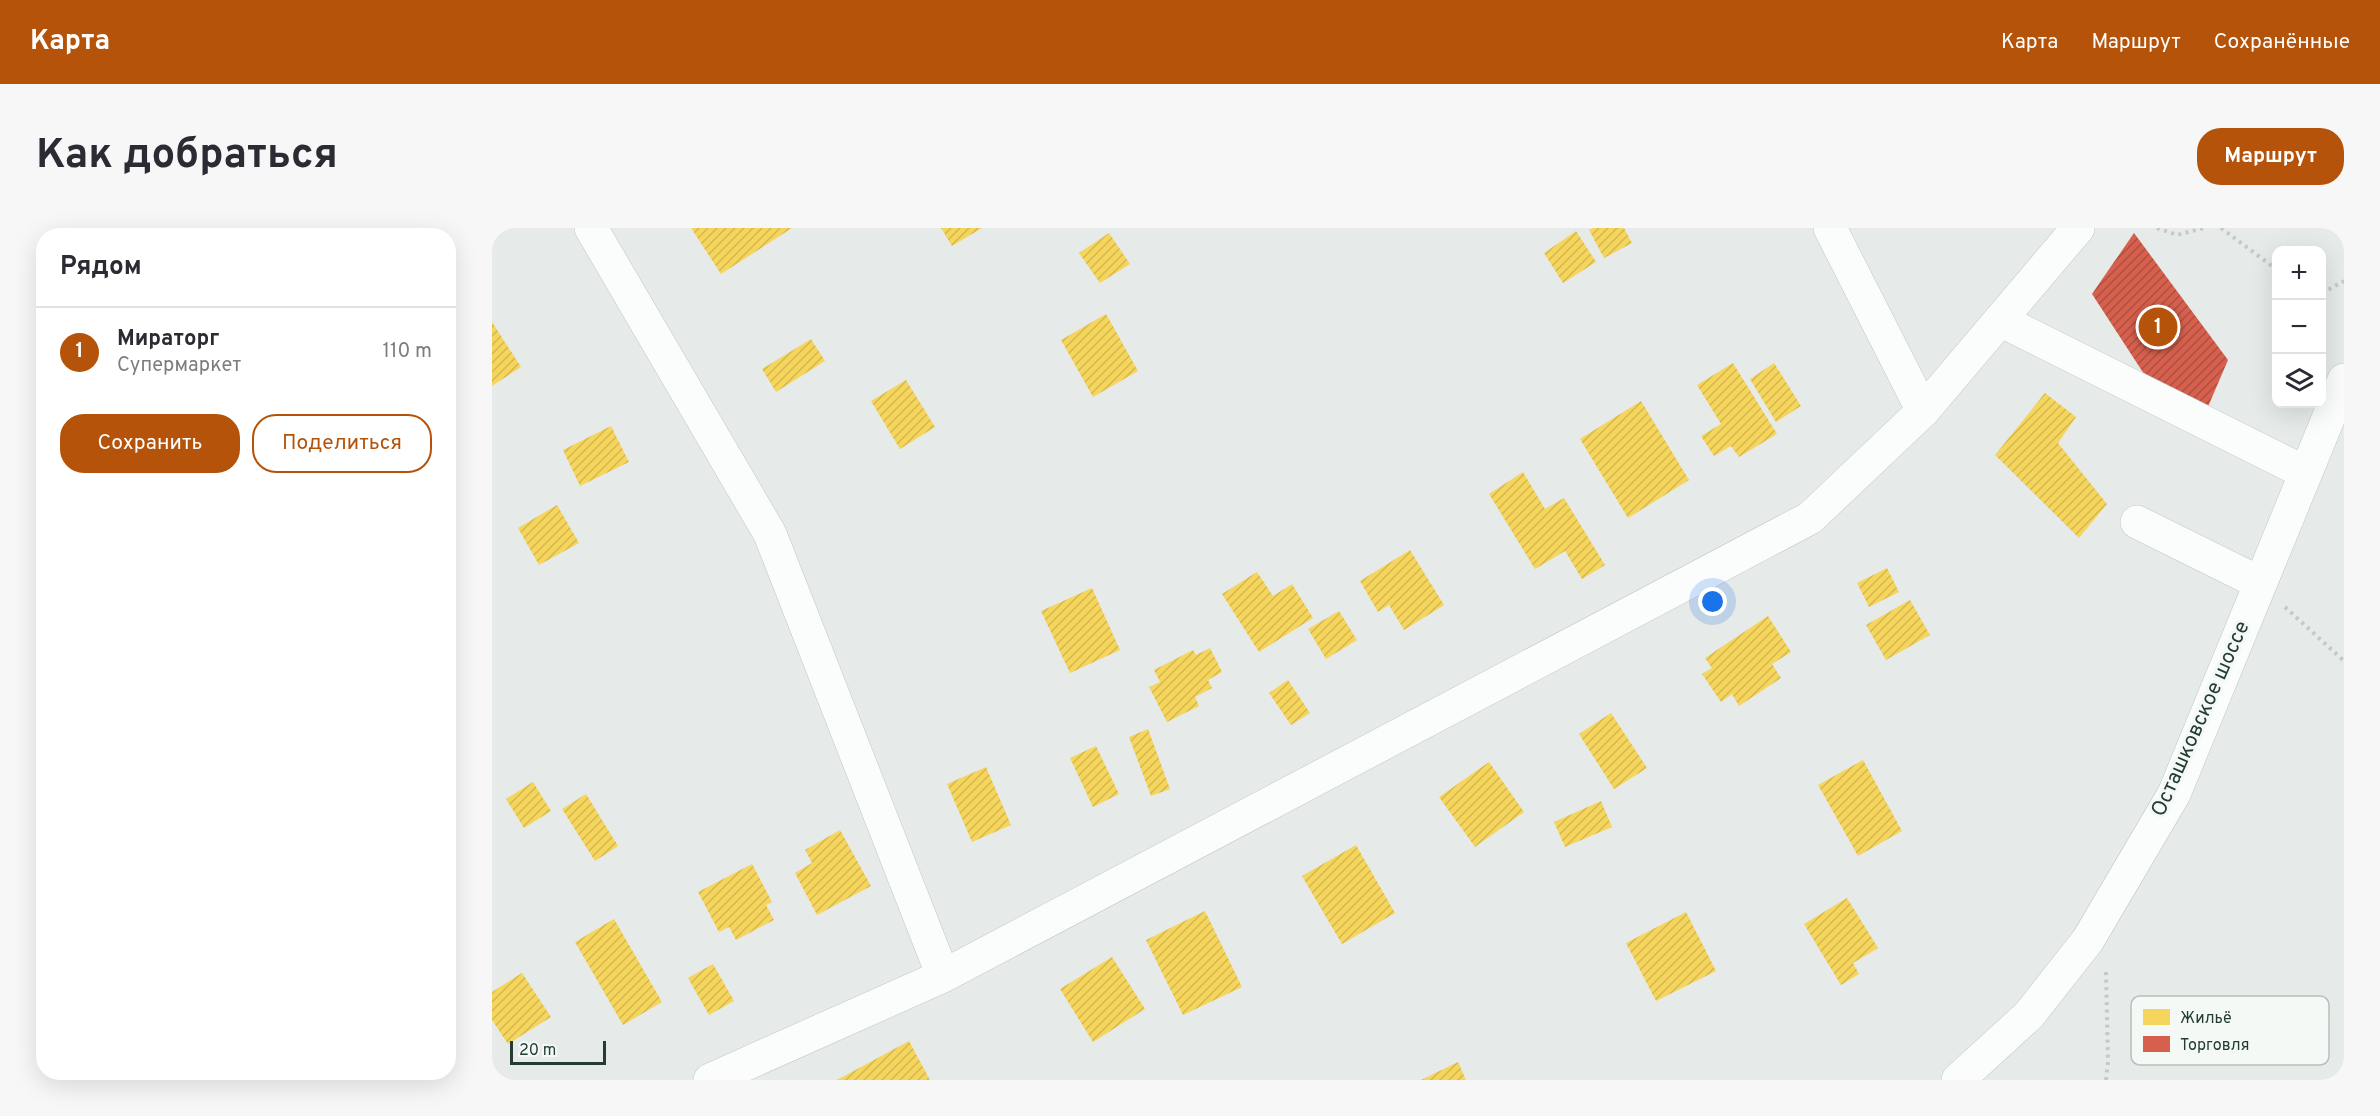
<!DOCTYPE html>
<html lang="ru">
<head>
<meta charset="utf-8">
<style>
	body { margin:0; font-family:Overpass,sans-serif; background:#f7f7f7; color:#2b2b33 }
	.controls { position:absolute; right:18px; top:18px; display:grid; overflow:hidden; border-radius:12px; box-shadow:0 6px 24px #0002 }
	.controls button { width:54px; height:54px; display:grid; place-items:center; padding:0; border:0; border-bottom:2px solid #e1e1e2; background:#fff; color:#2b2b33; font:30px sans-serif }
	.scale { position:absolute; left:18px; bottom:15px; width:96px; box-sizing:border-box; padding-left:6px; border:3px solid #253c35; border-top:0; font-size:16px; line-height:21px; white-space:nowrap; color:#253c35; -webkit-text-stroke:4px #f4f9f6; paint-order:stroke }
	.you { position:absolute; left:1221px; top:374px; width:21px; height:21px; margin:-15px; border:4px solid #fff; border-radius:50%; background:#1a73e8; box-shadow:0 0 0 9px #1a73e833 }
	.badge { display:grid; place-items:center; width:39px; height:39px; border-radius:50%; background:#b45309; color:#fff; font-size:20px; font-weight:700 }
	.pin { position:absolute; translate:-50% -50%; border:3px solid #fff; box-shadow:0 2px 6px #0006 }
	.list { margin:0; padding:0; list-style:none }
	h2 { display:flex; justify-content:space-between; align-items:center; height:78px; margin:0; padding:0 24px; font-size:26px }
	h2 small { font-size:20px; font-weight:400; color:#7c7c81 }
	.list li { display:grid; grid-template-columns:39px 1fr auto; gap:18px; align-items:center; box-sizing:border-box; height:90px; padding:0 24px; border-top:2px solid #e1e1e2 }
	.list b { display:block; font-size:22px; white-space:nowrap }
	.list p { margin:0; font-size:20px; white-space:nowrap; color:#7c7c81 }
	.list em { font-size:20px; font-style:normal; color:#7c7c81 }
	.actions { display:flex; gap:12px; padding:18px 24px }
	.actions a { flex:1; padding:14px 0; border:2px solid #b45309; border-radius:24px; text-align:center; font-size:21px; color:#b45309 }
	.actions .main { background:#b45309; color:#fff }
	.icon { flex:none; width:33px; height:33px; fill:none; stroke:currentColor; stroke-width:2; stroke-linecap:round; stroke-linejoin:round }
	.map { position:relative; flex:none; width:1852px; height:852px; overflow:hidden; border-radius:24px }
	header { display:flex; align-items:center; gap:36px; box-sizing:border-box; height:84px; padding:0 30px; background:#b45309; color:#fff }
	header strong { font-size:28px }
	nav { display:flex; gap:33px; margin-inline-start:auto; font-size:21px }
	.intro { display:flex; align-items:center; justify-content:space-between; box-sizing:border-box; height:144px; padding:0 36px }
	h1 { margin:0; font-size:42px }
	.button { padding:15px 27px; border-radius:24px; background:#b45309; color:#fff; font-size:21px; font-weight:700 }
	main { display:flex; gap:36px; padding:0 36px }
	aside { flex:1; background:#fff; border-radius:24px; box-shadow:0 6px 24px #0002 }
	.map>svg:first-child { display:block }
</style>
</head>
<body>
<header>
<strong>Карта</strong>
<nav><a>Карта</a><a>Маршрут</a><a>Сохранённые</a></nav>
</header>
<div class="intro"><h1>Как добраться</h1><a class="button">Маршрут</a></div>
<main>
<aside>
<h2>Рядом<small></small></h2>
<ul class="list">
<li><span class="badge">1</span><div><b>Мираторг</b><p>Супермаркет</p></div><em>110 m</em></li>
</ul>
<div class="actions"><a class="main">Сохранить</a><a>Поделиться</a></div>
</aside>
<div class="map">
<svg width="1852" height="852" viewBox="0 0 1852 852">
	<defs>
		<pattern id="homes-hatch" width="6" height="6" patternUnits="userSpaceOnUse" patternTransform="scale(1.5)"><rect width="6" height="6" fill="#f6d55c"/><path d="M-1 1l2-2M0 6l6-6M5 7l2-2" fill="none" stroke="#d3b851"/></pattern>
		<pattern id="shops-hatch" width="6" height="6" patternUnits="userSpaceOnUse" patternTransform="scale(1.5)"><rect width="6" height="6" fill="#d6604d"/><path d="M-1 1l2-2M0 6l6-6M5 7l2-2" fill="none" stroke="#ad5041"/></pattern>
	</defs>
	<rect width="100%" height="100%" fill="#e6eae8"/>
	<path fill="url(#homes-hatch)" d="M 199,0 L 300,0 L 229,46 Z
		M 449,0 L 490,0 L 460,18 Z
		M 1101,0 L 1132,0 L 1140,15 L 1112,30 L 1097,2 Z
		M 1084,3 L 1104,34 L 1071,55 L 1052,25 Z
		M 617,5 L 638,36 L 608,55 L 587,25 Z
		M 614,86 L 646,143 L 601,169 L 569,112 Z
		M 0,94 L 29,139 L 0,158 Z
		M 319,111 L 333,133 L 284,164 L 270,141 Z
		M 1241,135 L 1285,206 L 1247,229 L 1239,218 L 1222,228 L 1209,208 L 1229,196 L 1205,157 Z
		M 1282,135 L 1309,178 L 1284,194 L 1258,151 Z
		M 414,152 L 443,199 L 408,221 L 379,173 Z
		M 1553,165 L 1584,189 L 1566,215 L 1615,276 L 1587,310 L 1503,227 Z
		M 1149,173 L 1197,252 L 1136,290 L 1088,211 Z
		M 119,198 L 137,234 L 88,258 L 71,222 Z
		M 1031,244 L 1053,281 L 1072,270 L 1113,337 L 1090,351 L 1073,323 L 1043,341 L 997,266 Z
		M 65,277 L 87,315 L 47,337 L 26,300 Z
		M 918,322 L 952,377 L 912,402 L 897,377 L 886,384 L 868,353 Z
		M 1395,340 L 1407,364 L 1377,379 L 1365,355 Z
		M 765,344 L 781,368 L 800,356 L 821,390 L 767,424 L 730,366 Z
		M 600,360 L 628,422 L 578,445 L 549,383 Z
		M 1418,372 L 1438,407 L 1394,432 L 1374,397 Z
		M 847,383 L 865,412 L 834,431 L 816,401 Z
		M 1276,388 L 1299,424 L 1280,436 L 1289,450 L 1247,478 L 1240,466 L 1229,474 L 1210,446 L 1220,440 L 1213,430 Z
		M 718,420 L 730,444 L 716,452 L 720,460 L 703,469 L 707,478 L 675,494 L 657,459 L 668,454 L 662,442 L 701,422 L 704,427 Z
		M 796,452 L 818,485 L 799,497 L 777,465 Z
		M 1119,485 L 1155,540 L 1122,561 L 1087,506 Z
		M 656,501 L 678,561 L 659,568 L 637,509 Z
		M 604,518 L 627,566 L 601,579 L 578,530 Z
		M 1371,532 L 1410,603 L 1366,628 L 1326,557 Z
		M 997,534 L 1032,584 L 983,619 L 947,569 Z
		M 494,539 L 519,597 L 480,614 L 455,556 Z
		M 41,554 L 59,583 L 32,600 L 14,571 Z
		M 94,566 L 126,618 L 103,633 L 70,581 Z
		M 1109,573 L 1120,599 L 1073,619 L 1062,594 Z
		M 348,602 L 379,658 L 325,687 L 303,645 L 320,635 L 313,622 Z
		M 864,617 L 903,685 L 850,716 L 810,648 Z
		M 260,636 L 280,674 L 274,677 L 282,692 L 244,712 L 237,699 L 227,704 L 206,664 Z
		M 1355,670 L 1386,720 L 1361,735 L 1367,746 L 1349,757 L 1312,696 Z
		M 713,683 L 750,759 L 691,787 L 654,712 Z
		M 1194,684 L 1224,743 L 1164,773 L 1134,715 Z
		M 122,691 L 170,774 L 131,797 L 83,714 Z
		M 620,729 L 653,781 L 601,814 L 568,761 Z
		M 221,736 L 242,773 L 217,787 L 196,750 Z
		M 30,745 L 59,789 L 16,816 L 0,792 L 0,764 Z
		M 417,813 L 438,852 L 345,852 Z
		M 966,834 L 974,852 L 929,852 Z"/>
	<path fill="url(#shops-hatch)" d="M 1642,5 L 1736,132 L 1715,181 L 1654,149 L 1600,66 Z"/>
	<g fill="none" stroke-linecap="round" stroke-linejoin="round">
		<defs>
			<path id="minor" d="M 99,0 L 278,306 L 451,748
				M 1338,0 L 1431,183
				M 1508,92 L 1814,245
				M 1645,294 L 1768,355
				M 218,852 L 451,748 L 1318,290 L 1431,183 L 1586,0
				M 1466,852 L 1537,787 L 1596,712 L 1682,566 L 1852,152"/>
		</defs>
		<use href="#minor" stroke="#c3c7c5" stroke-width="34"/>
		<path stroke="#c2cac6" stroke-width="4" stroke-dasharray="3 4.5" stroke-linecap="butt" d="M 1665,0 L 1685,7 L 1712,0
			M 1729,0 L 1784,41
			M 1830,65 L 1852,53
			M 1793,379 L 1852,433
			M 1614,852 L 1616,834 L 1614,744"/>
		<use href="#minor" stroke="#fbfcfc" stroke-width="33"/>
	</g>
	<g text-anchor="middle" dominant-baseline="central" stroke-width="6" stroke-linejoin="round" paint-order="stroke">
		<g font-size="21" fill="#253c35" stroke="#f4f9f6">
			<text transform="translate(1709 491) rotate(-66)">Осташковское шоссе</text>
		</g>
	</g>
	<rect x="1639" y="768" width="198" height="69" rx="9" fill="#f4f9f6" stroke="#b6c0bc" stroke-width="1.5"/>
	<rect x="1651" y="781" width="27" height="16" fill="#f6d55c"/>
	<rect x="1651" y="808" width="27" height="16" fill="#d6604d"/>
	<g font-size="16" fill="#253c35">
		<text x="1688" y="795">Жильё</text>
		<text x="1688" y="822">Торговля</text>
	</g>
</svg>
<div class="controls">
<button>+</button>
<button>−</button>
<button><svg class="icon" aria-label="layers" viewBox="0 0 24 24"><path d="M12 4l9 5-9 5-9-5zM3 14l9 5 9-5"/></svg></button>
</div>
<div class="scale">20 m</div>
<div class="you"></div>
<div class="pin badge" style="left:1666px;top:99px">1</div>
</div>
</main>
</body>
</html>
